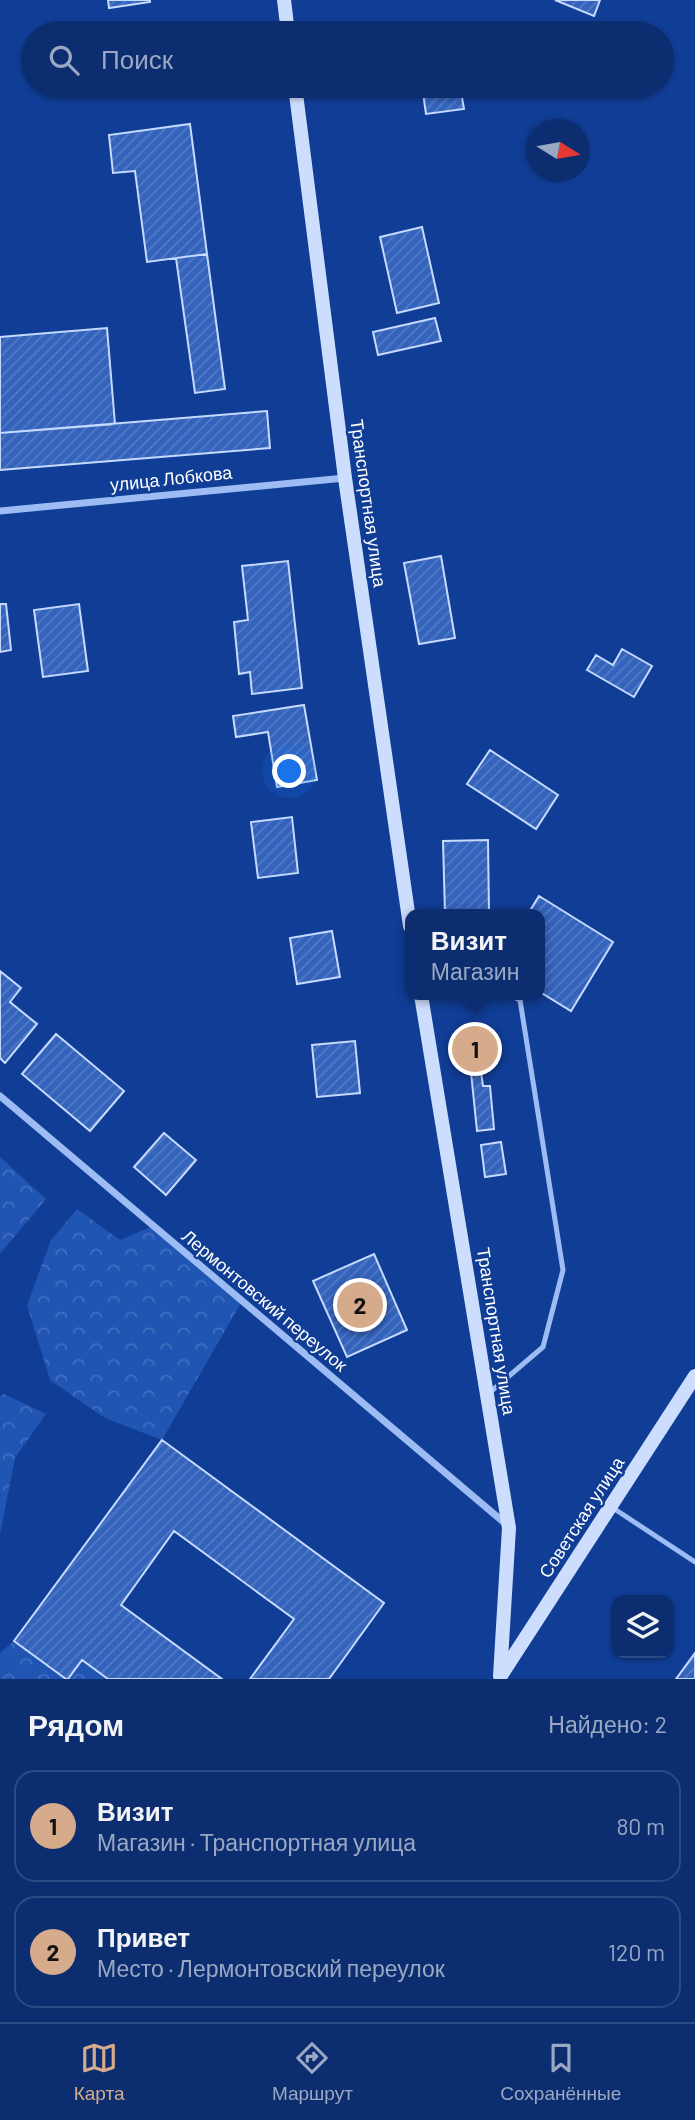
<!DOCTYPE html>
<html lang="ru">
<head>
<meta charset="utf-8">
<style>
	body { margin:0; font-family:Barlow,sans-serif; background:#153675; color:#f1f3f6 }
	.controls { position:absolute; right:21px; bottom:21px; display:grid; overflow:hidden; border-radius:14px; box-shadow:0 2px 5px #0004 }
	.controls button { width:63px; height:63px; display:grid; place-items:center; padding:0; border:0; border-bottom:2px solid #2c4a83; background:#0c2e70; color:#f1f3f6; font:35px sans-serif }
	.compass { position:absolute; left:527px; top:119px; width:63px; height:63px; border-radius:50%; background:#0c2e70; box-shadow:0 2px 5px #0004; rotate:101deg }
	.you { position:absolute; left:290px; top:772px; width:24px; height:24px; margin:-18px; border:5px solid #fff; border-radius:50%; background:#1a73e8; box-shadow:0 0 0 10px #1a73e833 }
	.badge { display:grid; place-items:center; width:46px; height:46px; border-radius:50%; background:#d6ab8b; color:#111; font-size:23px; font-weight:700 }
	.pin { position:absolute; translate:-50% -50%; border:4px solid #fff; box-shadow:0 2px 7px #0006 }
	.popup { position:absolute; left:405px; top:909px; width:140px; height:91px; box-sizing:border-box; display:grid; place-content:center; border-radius:14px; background:#0c2e70; filter:drop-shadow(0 2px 5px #0005); font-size:23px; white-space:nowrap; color:#9aa8c3 }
	.popup b { font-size:26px; color:#f1f3f6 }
	.popup::after { content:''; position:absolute; left:50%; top:100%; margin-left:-14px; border:14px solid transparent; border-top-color:#0c2e70 }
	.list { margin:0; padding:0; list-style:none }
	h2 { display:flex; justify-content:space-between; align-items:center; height:91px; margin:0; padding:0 28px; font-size:30px }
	h2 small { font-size:23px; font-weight:400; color:#9aa8c3 }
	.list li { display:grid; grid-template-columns:46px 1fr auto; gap:21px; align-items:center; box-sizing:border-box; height:112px; margin:0 14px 14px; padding:0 14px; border:2px solid #2c4a83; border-radius:21px }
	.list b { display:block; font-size:26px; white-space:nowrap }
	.list p { margin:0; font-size:23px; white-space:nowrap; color:#9aa8c3 }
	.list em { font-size:23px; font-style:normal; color:#9aa8c3 }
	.icon { flex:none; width:38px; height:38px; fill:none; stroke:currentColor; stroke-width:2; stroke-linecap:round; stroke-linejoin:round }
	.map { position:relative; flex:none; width:695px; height:1679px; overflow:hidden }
	.search { position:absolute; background:#0c2e70; box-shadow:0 2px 5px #0004; left:21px; right:21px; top:21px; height:77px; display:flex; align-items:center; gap:18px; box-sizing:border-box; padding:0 24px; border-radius:38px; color:#9aa8c3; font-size:26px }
	.sheet { height:343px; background:#0c2e70 }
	nav { display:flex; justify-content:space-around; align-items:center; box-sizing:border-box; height:98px; border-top:2px solid #2c4a83; background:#0c2e70; font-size:19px; color:#9aa8c3 }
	nav a { display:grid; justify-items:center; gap:4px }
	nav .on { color:#d6ab8b }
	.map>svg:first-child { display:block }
</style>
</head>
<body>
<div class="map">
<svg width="695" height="1679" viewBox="0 0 695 1679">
	<defs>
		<pattern id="forest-crowns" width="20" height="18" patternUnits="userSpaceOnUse" patternTransform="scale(1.75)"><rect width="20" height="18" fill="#2155b4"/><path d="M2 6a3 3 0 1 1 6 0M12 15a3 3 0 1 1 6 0" fill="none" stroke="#426ebf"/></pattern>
		<pattern id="building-hatch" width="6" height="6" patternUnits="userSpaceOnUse" patternTransform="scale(1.75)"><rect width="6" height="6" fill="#3463bc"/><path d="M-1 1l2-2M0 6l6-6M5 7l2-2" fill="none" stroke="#527ac6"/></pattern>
	</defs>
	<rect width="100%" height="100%" fill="#103d95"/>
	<path fill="url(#forest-crowns)" d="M 0,1157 L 46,1199 L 0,1254 Z
		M 77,1209 L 120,1240 L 153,1226 L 242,1301 L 162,1440 L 105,1418 L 50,1380 L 27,1305 L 51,1240 Z
		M 4,1394 L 46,1414 L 15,1458 L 0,1534 L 0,1396 Z
		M 14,1641 L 66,1679 L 0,1679 L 0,1653 Z
		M 82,1660 L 108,1679 L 68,1679 Z"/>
	<path fill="url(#building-hatch)" stroke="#c5dafe" stroke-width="2" d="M 108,0 L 150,0 L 150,2 L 109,8 Z
		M 555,0 L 600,0 L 594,16 Z
		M 422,86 L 460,86 L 464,109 L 426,114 Z
		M 190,124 L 207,254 L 147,262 L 135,171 L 113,173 L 109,135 Z
		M 422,227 L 439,303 L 397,313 L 380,237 Z
		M 207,254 L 225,389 L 195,393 L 176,258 Z
		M 435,318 L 441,341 L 378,355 L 373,332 Z
		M 107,328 L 115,424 L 0,433 L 0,337 Z
		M 267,411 L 270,448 L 0,470 L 0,433 Z
		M 441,556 L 455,638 L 419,644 L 404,563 Z
		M 288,561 L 302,688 L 252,694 L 250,672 L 239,674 L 234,622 L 248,620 L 242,566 Z
		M 0,604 L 6,604 L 11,650 L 0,652 Z
		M 79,604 L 88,671 L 43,677 L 34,610 Z
		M 622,649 L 652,666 L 634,697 L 587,670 L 596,655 L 613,665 Z
		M 304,705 L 317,780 L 277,787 L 268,732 L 236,737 L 233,716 Z
		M 490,750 L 558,795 L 536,829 L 467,784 Z
		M 292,817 L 298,873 L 258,878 L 251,822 Z
		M 488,840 L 489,914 L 445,914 L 443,841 Z
		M 539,896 L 613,942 L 571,1011 L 540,992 L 540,914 L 528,914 Z
		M 332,931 L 340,977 L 297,984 L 290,938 Z
		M 0,971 L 21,988 L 10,1002 L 37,1024 L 5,1063 L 0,1058 Z
		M 476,1031 L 477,1036 L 488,1035 L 491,1064 L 480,1065 L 483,1086 L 490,1086 L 494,1129 L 477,1131 L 467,1033 Z
		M 56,1034 L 124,1091 L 90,1131 L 22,1074 Z
		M 355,1041 L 360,1093 L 317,1097 L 312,1045 Z
		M 164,1133 L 196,1160 L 166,1195 L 134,1167 Z
		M 501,1142 L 506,1174 L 485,1177 L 481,1145 Z
		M 374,1254 L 407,1330 L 347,1357 L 313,1281 Z
		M 162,1440 L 384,1603 L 329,1679 L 250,1679 L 294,1619 L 174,1531 L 121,1605 L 222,1679 L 108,1679 L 82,1660 L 68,1679 L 66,1679 L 14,1641 Z
		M 695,1653 L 695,1679 L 676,1679 Z"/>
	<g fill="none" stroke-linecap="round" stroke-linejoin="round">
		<path stroke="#9dbcf4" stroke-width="5" d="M 488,1394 L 543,1347 L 563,1270 L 520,1000 L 509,995
			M 613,1508 L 695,1562"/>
		<path stroke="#9dbcf4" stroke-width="7" d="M 0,511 L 345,478
			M 0,1096 L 507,1525"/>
		<path stroke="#cdddfd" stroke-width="14" d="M 284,0 L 288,33
			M 295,86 L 345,478 L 410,926
			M 421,995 L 509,1528 L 500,1676
			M 502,1674 L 695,1376"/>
	</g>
	<g text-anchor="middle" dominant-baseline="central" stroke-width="5" stroke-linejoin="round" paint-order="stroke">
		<g font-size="18" fill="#fff" stroke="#103d95">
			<text transform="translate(171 478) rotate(-6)">улица Лобкова</text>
			<text transform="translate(369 503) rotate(82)">Транспортная улица</text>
			<text transform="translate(265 1300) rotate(40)">Лермонтовский переулок</text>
			<text transform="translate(497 1331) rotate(81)">Транспортная улица</text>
			<text transform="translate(581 1517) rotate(-57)">Советская улица</text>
		</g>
	</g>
</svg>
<div class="controls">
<button><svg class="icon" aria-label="layers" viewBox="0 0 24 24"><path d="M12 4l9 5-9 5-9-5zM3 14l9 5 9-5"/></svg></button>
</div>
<svg class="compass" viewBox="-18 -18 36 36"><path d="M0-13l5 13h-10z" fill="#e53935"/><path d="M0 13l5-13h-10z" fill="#9aa8c3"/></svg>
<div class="you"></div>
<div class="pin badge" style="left:475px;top:1049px">1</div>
<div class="popup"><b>Визит</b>Магазин</div>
<div class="pin badge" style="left:360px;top:1305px">2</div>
<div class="search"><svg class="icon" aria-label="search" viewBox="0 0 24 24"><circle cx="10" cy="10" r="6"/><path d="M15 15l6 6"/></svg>Поиск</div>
</div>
<section class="sheet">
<h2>Рядом<small>Найдено: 2</small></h2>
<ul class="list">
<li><span class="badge">1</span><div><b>Визит</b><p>Магазин · Транспортная улица</p></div><em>80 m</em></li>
<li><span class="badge">2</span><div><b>Привет</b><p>Место · Лермонтовский переулок</p></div><em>120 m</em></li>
</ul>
</section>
<nav>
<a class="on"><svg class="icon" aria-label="map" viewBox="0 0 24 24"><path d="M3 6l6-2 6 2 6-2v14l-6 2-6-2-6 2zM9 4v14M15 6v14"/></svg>Карта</a>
<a><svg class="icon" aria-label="directions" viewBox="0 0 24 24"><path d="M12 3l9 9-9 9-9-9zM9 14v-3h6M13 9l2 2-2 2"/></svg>Маршрут</a>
<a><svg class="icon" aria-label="saved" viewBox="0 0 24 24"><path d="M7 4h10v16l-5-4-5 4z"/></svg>Сохранённые</a>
</nav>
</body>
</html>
